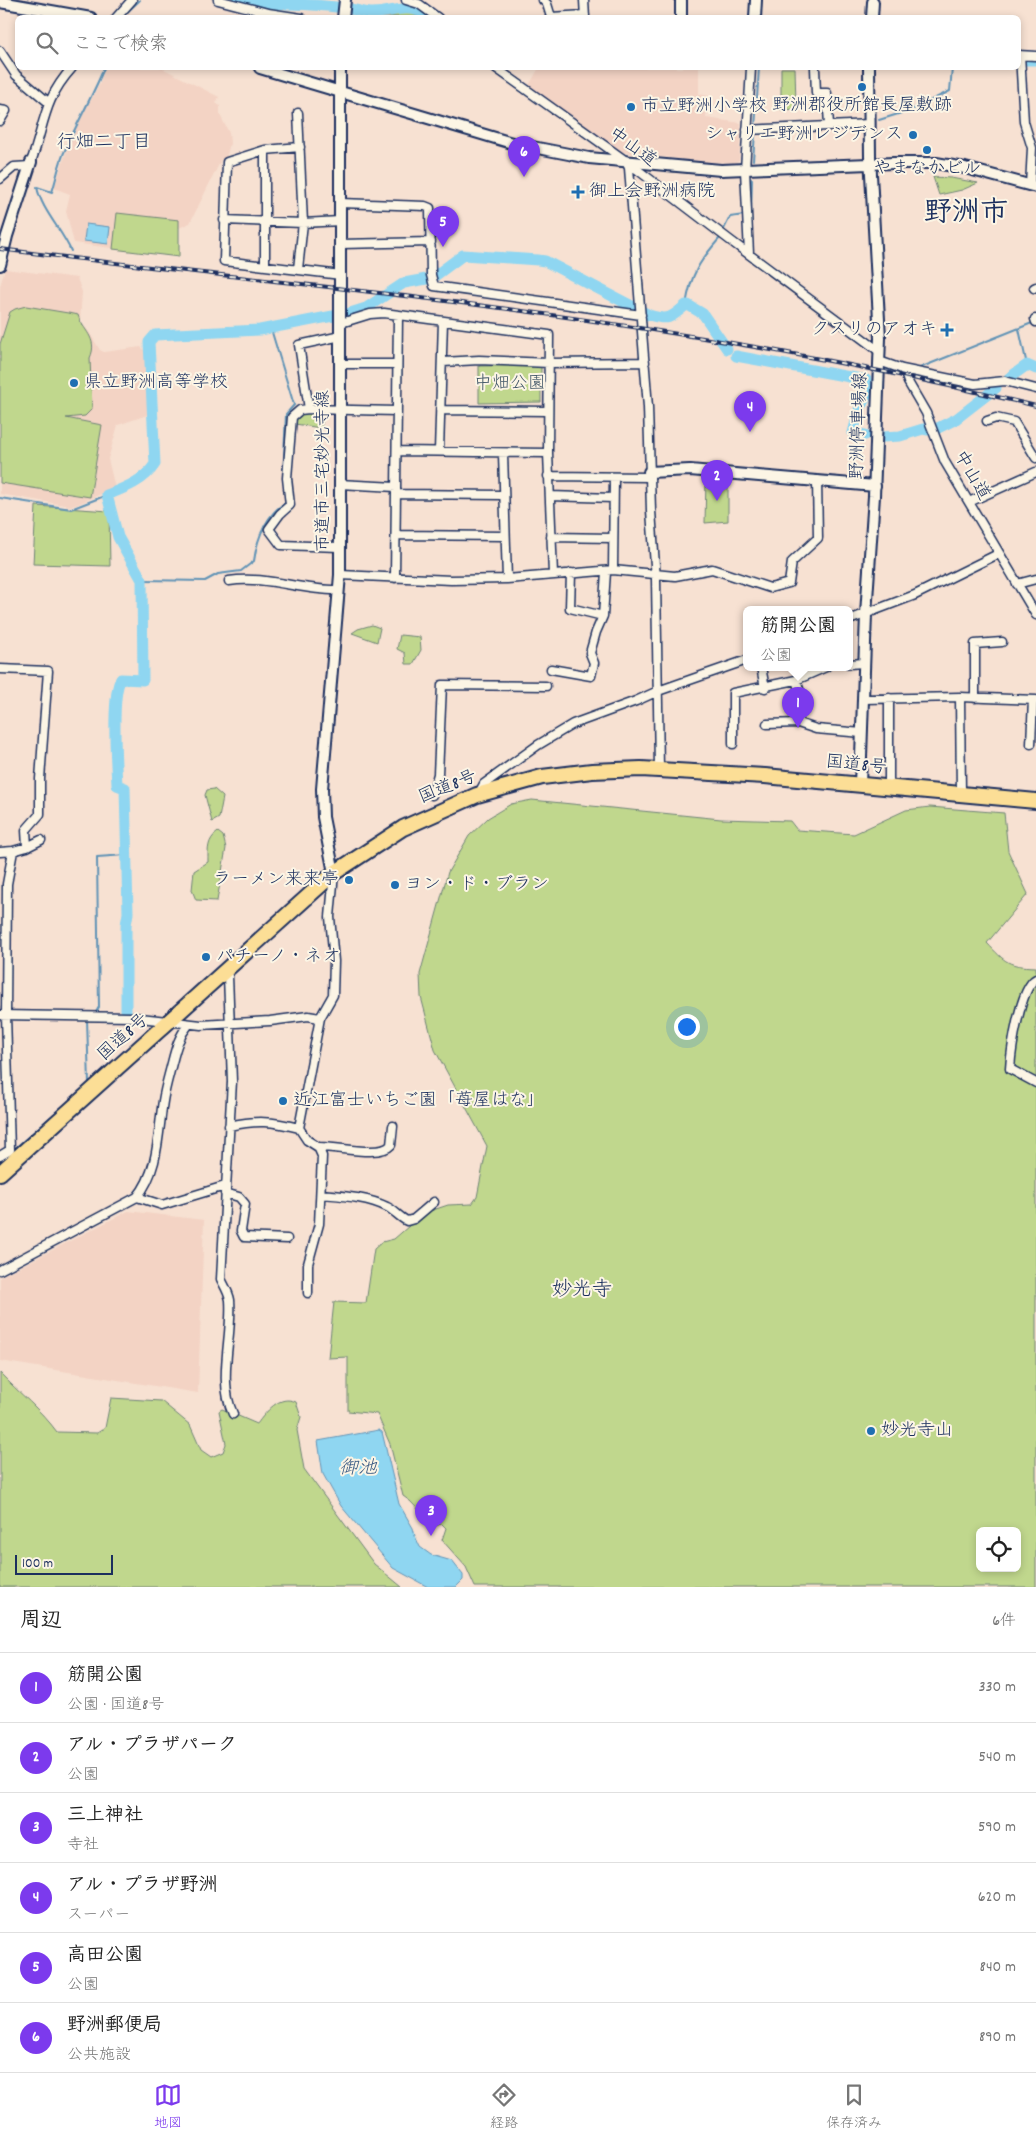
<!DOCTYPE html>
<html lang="ja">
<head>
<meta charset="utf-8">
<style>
	body { margin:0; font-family:Dekko,"Klee One",sans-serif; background:#f6f6f6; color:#222 }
	.controls { position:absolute; right:15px; bottom:15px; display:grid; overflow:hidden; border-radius:8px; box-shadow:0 2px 8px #0003 }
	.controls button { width:45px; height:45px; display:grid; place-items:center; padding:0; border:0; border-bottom:1px solid #e0e0e0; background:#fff; color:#222; font:25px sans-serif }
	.scale { position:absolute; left:15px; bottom:12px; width:98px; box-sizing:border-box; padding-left:5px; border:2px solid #1b2f5e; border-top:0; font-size:14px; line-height:18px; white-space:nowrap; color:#1b2f5e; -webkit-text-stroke:4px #fcf5e5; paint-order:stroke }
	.you { position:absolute; left:686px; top:1026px; width:18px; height:18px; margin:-12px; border:4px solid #fff; border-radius:50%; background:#1a73e8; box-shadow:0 0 0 8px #1a73e833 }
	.badge { display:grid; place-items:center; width:32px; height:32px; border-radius:50%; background:#7c3aed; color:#fff; font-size:16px; font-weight:700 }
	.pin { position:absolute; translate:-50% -41px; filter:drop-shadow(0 1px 2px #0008) }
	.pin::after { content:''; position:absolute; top:26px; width:18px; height:15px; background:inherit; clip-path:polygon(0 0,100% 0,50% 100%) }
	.popup { position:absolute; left:743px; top:606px; width:110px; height:65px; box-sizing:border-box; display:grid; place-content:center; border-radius:8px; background:#fff; filter:drop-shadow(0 1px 4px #0005); font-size:16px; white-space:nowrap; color:#767676 }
	.popup b { font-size:19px; color:#222 }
	.popup::after { content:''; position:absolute; left:50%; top:100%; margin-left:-10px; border:10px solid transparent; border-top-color:#fff }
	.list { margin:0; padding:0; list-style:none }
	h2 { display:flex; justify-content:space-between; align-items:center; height:65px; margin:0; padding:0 20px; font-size:21px }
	h2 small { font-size:16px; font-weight:400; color:#767676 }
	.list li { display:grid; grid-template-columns:32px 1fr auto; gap:15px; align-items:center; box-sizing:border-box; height:70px; padding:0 20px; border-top:1px solid #e0e0e0 }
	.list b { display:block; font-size:19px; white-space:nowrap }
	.list p { margin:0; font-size:16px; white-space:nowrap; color:#767676 }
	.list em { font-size:16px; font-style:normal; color:#767676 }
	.icon { flex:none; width:28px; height:28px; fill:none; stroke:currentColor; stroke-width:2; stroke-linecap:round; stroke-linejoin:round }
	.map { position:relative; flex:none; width:1036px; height:1587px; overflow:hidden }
	.search { position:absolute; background:#fff; box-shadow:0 2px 8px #0003; left:15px; right:15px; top:15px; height:55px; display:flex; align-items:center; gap:12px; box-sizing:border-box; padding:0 18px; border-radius:8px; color:#767676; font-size:19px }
	.sheet { height:485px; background:#fff }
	nav { display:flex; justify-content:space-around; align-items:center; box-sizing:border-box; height:70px; border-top:1px solid #e0e0e0; background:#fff; font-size:14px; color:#767676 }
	nav a { display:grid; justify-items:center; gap:2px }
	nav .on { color:#7c3aed }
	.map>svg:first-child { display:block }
</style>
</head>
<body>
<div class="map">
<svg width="1036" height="1587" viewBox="0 0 1036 1587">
	<rect width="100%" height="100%" fill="#f7e1d2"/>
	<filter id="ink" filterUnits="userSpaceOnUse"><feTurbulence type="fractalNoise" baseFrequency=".02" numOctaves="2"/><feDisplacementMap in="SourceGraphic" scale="10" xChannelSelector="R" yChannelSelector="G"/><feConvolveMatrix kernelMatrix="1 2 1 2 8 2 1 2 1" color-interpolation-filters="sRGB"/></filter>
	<g filter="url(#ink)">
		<path fill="#f3d3c4" d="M 105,68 L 162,68 L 219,97 L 216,103 L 220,106 L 220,115 L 229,133 L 230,143 L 226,159 L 222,158 L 190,223 L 179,228 L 179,257 L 74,243 L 66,211 L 70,194 L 54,188 L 69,144 L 81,117 L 99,85 Z
			M 539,68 L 699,68 L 699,94 L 708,96 L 706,118 L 741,123 L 739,160 L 735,163 L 704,162 L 620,152 L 602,139 L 599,140 L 528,87 Z
			M 5,269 L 77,278 L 82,292 L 80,322 L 89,332 L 100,350 L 104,352 L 141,347 L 145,351 L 150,414 L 118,425 L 108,459 L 115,488 L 76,505 L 70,506 L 0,494 L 0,286 Z
			M 128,1211 L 204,1220 L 198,1393 L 0,1361 L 0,1277 Z"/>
		<path fill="#c0d78d" stroke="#6e8376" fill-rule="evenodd" d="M 401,7 L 423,13 L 428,17 L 374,17 L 374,14 Z
			M 781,68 L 795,68 L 796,105 L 798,109 L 781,110 Z
			M 933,177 L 951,178 L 978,183 L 962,190 L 939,195 Z
			M 117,213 L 179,220 L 179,257 L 113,249 Z
			M 26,306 L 74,314 L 78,315 C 82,330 99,338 90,358 L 92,409 L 85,416 L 66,418 L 102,425 L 90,497 L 0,483 L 0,344 L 10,312 L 15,309 Z
			M 541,365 L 541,402 L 479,403 L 479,366 Z
			M 306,413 L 324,415 L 321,428 L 295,424 L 298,416 Z
			M 706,480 L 728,482 L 728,521 L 705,523 Z
			M 36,506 L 109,511 L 110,566 L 33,564 Z
			M 372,625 L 380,628 L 377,642 L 352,633 L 358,629 Z
			M 400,635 L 420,637 L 421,650 L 413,664 L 406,664 L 405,653 L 397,649 Z
			M 214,789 L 223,797 L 219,818 L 212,822 L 205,795 L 207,790 Z
			M 532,800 L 721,819 L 790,821 L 797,830 L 854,834 L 906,810 L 930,807 L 1004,813 L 1008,851 L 1028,894 L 987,943 C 1006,963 1008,966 1036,967 L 1036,1587 L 475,1587 L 466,1567 L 442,1540 L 446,1528 L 442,1524 L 434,1526 L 410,1501 L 403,1496 L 390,1444 L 377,1414 L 348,1411 L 348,1357 L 328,1358 L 334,1302 L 366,1303 L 374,1249 L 382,1242 L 394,1239 L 424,1213 L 448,1205 L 472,1204 L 477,1197 L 487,1146 L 435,1050 L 421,997 L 420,974 L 448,872 L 469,836 L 488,818 L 511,804 ZM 980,1531 L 1017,1531 L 1017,1568 L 980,1568 Z
			M 218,832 L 223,836 L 226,848 L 217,901 L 196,900 L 192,890 L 194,871 L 208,862 C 208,849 207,840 218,832 Z
			M 0,1373 C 19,1393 41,1410 57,1432 L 97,1433 L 105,1428 L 111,1398 L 161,1401 L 190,1425 L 201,1450 L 211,1457 L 223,1452 L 226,1444 L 219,1411 L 222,1409 L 257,1424 C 266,1412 279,1394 296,1402 L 301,1417 L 297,1430 L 304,1469 L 374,1564 L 402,1587 L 0,1587 Z"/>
		<path fill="#8fd6f1" stroke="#6193b6" d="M 86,224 L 110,227 L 108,244 L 84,241 Z
			M 379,1430 L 382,1432 L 399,1504 L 413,1528 L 415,1536 L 420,1547 L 431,1555 L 452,1561 L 463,1575 L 463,1580 L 456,1587 L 428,1587 L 393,1568 L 341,1506 L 323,1474 L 318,1441 Z"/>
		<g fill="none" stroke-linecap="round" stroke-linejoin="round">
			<path stroke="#6193b6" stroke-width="2" d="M 122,17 L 140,0
				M 879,120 L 911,110 L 950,91 L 952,68
				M 755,128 L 759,68
				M 753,160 L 755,133
				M 751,215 L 752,179
				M 723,231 L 730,217 L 744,215
				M 71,251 C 62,230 41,209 37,187 L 52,192 C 57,177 59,162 66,148 C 78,121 93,95 104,68
				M 686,305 C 691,274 699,262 719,239
				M 1019,329 L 1027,365
				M 887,369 L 902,373
				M 917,369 L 1032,323
				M 866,380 L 869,378
				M 0,498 L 71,509 L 107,495
				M 142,580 L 205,581 L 218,574 L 241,571 L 254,561 C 257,539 266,515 286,502 L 283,477 L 286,414 L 294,405 L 271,329
				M 88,1015 L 88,1012 L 96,1012 L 99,1007 L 97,857 L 126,855
				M 87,1019 L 89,1084
				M 13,1150 L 85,1087"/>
			<path stroke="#8fd6f1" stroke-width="11" d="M 237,0 C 270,5 303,3 336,7
				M 351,9 C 357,10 364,13 371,13 C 394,14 407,0 431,18
				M 1018,60 L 1036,60
				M 347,314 L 366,308 L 404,283 L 432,278 L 463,255 L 538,260 L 545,261 L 649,315 C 669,321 671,318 686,305 L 688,305 L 703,314 L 727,349
				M 736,356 L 866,380 L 867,394 L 859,410 L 853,433 L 865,435
				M 1009,378 L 1027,365 L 1036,369
				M 934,430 L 956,419 L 996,388
				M 883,437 L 900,436 L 923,429 L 928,430
				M 126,1014 L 126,925 L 128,913 L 125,788 L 117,785 C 116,764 111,694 121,679 L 143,680 L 142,580 L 118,537 L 107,495 C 125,488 144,481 155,464 L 149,342 L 155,335 L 260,330 L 333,316"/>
			<defs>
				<path id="street" d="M 218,0 L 268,13 L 301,18
					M 406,0 L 419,4 L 438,18
					M 543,0 L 547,4 L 551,17 L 585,15
					M 584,0 L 585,18
					M 116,18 L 132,0
					M 0,51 L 16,75 L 48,102
					M 1018,55 L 1036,56
					M 1020,55 L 1024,122 L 1032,148 L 1030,186
					M 496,68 L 626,161 L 731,241 L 879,351
					M 815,68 L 816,93 L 827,93 L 829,125
					M 0,110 L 6,111 L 0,121
					M 298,113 L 303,223 L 298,269
					M 747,130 L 870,124
					M 300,147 L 265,150 L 227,162 L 224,261 L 341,275
					M 265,150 L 265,266
					M 626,161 L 629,168 L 648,407 L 651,511 L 656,579 L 659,769
					M 31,162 C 45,124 43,100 72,68
					M 0,179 L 14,167 L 30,166
					M 340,203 L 425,206 L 430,208 L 431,275 L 434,286 L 641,315
					M 224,220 L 303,223 L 340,221
					M 341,244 L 431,242
					M 749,254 L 745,170 L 751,68
					M 1034,288 L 1036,287
					M 1035,319 L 1036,322
					M 341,323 L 370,314 L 384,313 L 549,335 L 548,453 L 553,574
					M 879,361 L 902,369 L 905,373 L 908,382 L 926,413 L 945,462 L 1036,615
					M 443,362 L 479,360 L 549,363 L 645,362
					M 340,364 L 397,364
					M 902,369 L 975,384 L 1005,381 L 1036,389
					M 309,409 L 299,345 L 341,336
					M 441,410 L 547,411
					M 987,421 L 996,418 L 1014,422 L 1036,458
					M 398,451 L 548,453
					M 439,451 L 443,321
					M 503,454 L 507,579
					M 548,476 L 649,477
					M 339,484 L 396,487
					M 397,494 L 503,495
					M 550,496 L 613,498
					M 969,502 L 1036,472
					M 396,535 L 505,536
					M 551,537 L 612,538
					M 339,547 L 281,545 L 269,529 L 280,514 L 290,505 L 287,478 L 292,417 L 300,410 L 309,409 L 396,411
					M 613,570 L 614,477
					M 571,573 L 570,608 L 603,616
					M 340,575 L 451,580 L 507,579 L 613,570 L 675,576 L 712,569 L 770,588 L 789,583 L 792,562 L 818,538 L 817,480
					M 395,578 L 398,316
					M 229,581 C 265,575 302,591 338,590
					M 1017,584 L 1036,579
					M 849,620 L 915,595 L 998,554
					M 849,664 L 864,663
					M 761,667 L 765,688
					M 0,669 L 48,671 L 40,779 L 40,814 L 26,830 L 27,847 L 13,851 L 7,884 L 6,1015 L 10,1150 L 0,1156
					M 551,669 L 591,676 L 594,663 L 590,653 L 596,632 L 603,616 L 606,572
					M 796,680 L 800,692 L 798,723
					M 960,697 L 961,794
					M 975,698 L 975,644 L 1002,642
					M 864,699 L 960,697 L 1036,700
					M 767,724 L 798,723 L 816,729 L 862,733
					M 733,744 L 733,693 L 796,680 L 826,667
					M 1031,744 L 1033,700
					M 889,788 L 889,698
					M 432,795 L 438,774 L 442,685 L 546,686
					M 478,795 L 484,784 L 538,745 L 573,724 L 636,701 L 658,691 L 747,660
					M 27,847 L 41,840
					M 0,852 L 13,851
					M 226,972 L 228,976 L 232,1081 L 221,1279 C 224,1285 229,1293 230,1300 C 233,1337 217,1379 233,1414
					M 1036,979 C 1020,987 1011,1052 1010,1069 L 1036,1083
					M 0,1015 L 132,1017 L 201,1025 L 270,1021 L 308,1016 L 320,1018
					M 229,1126 C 256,1120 272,1121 299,1128 L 307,1140 L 318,1147 L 322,1156 L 319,1224 L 308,1264 L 308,1293
					M 299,1128 L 320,1018 L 333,995 L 334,961 L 330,917 L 334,873
					M 318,1147 C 335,1146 380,1158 391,1145 L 393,1126
					M 225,1193 L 239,1197 L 245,1204 L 241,1231 L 244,1237 L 287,1239
					M 321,1194 C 343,1196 367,1197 387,1207 C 394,1210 399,1217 407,1221 L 414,1219 L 434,1202
					M 137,1197 L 162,1205 L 225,1186
					M 0,1270 L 137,1197 C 159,1171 158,1132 163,1101 C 165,1088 169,1075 172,1063 C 176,1047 179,1036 189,1024"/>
				<path id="secondary" d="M 0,2 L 91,18
					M 343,18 L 345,0
					M 681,18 L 681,0
					M 755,18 L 756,0
					M 872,18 L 873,2
					M 260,68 L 512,143 L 589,158 L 721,170 L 894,163 L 936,163 L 965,168 L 1036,187
					M 0,265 L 7,236 L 31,162
					M 649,472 L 690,470 L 875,486
					M 860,785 L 866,614 L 874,496 L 880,338 L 870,156 L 869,68
					M 334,873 L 323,817 L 322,789 L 340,575 L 340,68"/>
				<path id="highway" d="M 0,1173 L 334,873 L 403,828 L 477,795 L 542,777 L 592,771 L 641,769 L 765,776 L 1036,801"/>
			</defs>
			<use href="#street" stroke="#1b2f5e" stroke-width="11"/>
			<use href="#secondary" stroke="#1b2f5e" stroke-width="14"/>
			<use href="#highway" stroke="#1b2f5e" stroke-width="18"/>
			<use href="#street" stroke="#fcf5e5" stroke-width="8"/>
			<use href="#secondary" stroke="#fcf5e5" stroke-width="10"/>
			<use href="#highway" stroke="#fcde96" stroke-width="14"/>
			<defs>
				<path id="rail" d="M 0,249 C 211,276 423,294 633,327 C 768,347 903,374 1036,406"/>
			</defs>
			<use href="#rail" stroke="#1b2f5e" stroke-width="4"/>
			<use href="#rail" stroke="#fcf5e5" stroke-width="2" stroke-dasharray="5.5" stroke-linecap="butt"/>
		</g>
	</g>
	<g fill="#1f6fb2" stroke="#fcf5e5" stroke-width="2">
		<circle cx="862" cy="87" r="5"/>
		<circle cx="631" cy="107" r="5"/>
		<circle cx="913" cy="135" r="5"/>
		<circle cx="927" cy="150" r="5"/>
		<path d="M575.5 184.5h5v5h5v5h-5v5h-5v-5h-5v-5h5z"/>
		<path d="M944.5 322.5h5v5h5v5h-5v5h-5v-5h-5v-5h5z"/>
		<circle cx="74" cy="383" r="5"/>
		<circle cx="349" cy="880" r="5"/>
		<circle cx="395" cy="885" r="5"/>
		<circle cx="206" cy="957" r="5"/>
		<circle cx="283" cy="1101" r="5"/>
		<circle cx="871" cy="1431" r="5"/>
	</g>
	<g text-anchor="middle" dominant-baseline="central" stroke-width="4" stroke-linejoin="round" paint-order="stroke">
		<g font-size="18" fill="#1b2f5e" stroke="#fcf5e5" text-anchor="start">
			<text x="862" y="106" text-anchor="middle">野洲郡役所館長屋敷跡</text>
			<text x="641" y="107">市立野洲小学校</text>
			<text x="903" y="135" text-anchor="end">シャリエ野洲レジデンス</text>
			<text x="927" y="169" text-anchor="middle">やまなかビル</text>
			<text x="589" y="192">御上会野洲病院</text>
			<text x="937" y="330" text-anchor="end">クスリのアオキ</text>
			<text x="84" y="383">県立野洲高等学校</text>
			<text x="339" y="880" text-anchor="end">ラーメン来来亭</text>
			<text x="405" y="885">ヨン・ド・ブラン</text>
			<text x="216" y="957">パチーノ・ネオ</text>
			<text x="293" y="1101">近江富士いちご園「苺屋はな」</text>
			<text x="881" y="1431">妙光寺山</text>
		</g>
		<g font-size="18" fill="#1b2f5e" stroke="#fcf5e5">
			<text transform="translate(632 148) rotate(36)">中山道</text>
			<text transform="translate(860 426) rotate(-88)">野洲停車場線</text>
			<text transform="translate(324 471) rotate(-90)">市道市三宅妙光寺線</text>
			<text transform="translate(971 476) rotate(60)">中山道</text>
			<text transform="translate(856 766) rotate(6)">国道8号</text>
			<text transform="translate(448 788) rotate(-22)">国道8号</text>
			<text transform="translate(124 1038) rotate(-42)">国道8号</text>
		</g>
		<g font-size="18" fill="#44596a" stroke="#fcf5e5">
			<text x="510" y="384">中畑公園</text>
		</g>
		<g font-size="19" fill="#1b2f5e" stroke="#fcf5e5">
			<text x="104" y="143">行畑二丁目</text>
		</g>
		<g font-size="19" font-style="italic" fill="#385983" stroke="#fcf5e5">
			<text x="358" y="1469">御池</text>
		</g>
		<g font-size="20" fill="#1b2f5e" stroke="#fcf5e5">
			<text x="582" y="1291">妙光寺</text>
		</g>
		<g font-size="28" font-weight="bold" fill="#1b2f5e" stroke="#fcf5e5">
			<text x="966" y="215">野洲市</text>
		</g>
	</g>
</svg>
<div class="controls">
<button><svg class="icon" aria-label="locate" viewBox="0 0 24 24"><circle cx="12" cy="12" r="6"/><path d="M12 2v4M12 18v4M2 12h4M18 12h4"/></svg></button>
</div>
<div class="scale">100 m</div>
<div class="you"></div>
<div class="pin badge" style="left:798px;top:728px">1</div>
<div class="popup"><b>筋開公園</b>公園</div>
<div class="pin badge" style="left:717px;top:501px">2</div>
<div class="pin badge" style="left:431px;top:1536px">3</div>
<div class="pin badge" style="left:750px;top:432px">4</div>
<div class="pin badge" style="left:443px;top:247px">5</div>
<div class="pin badge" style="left:524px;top:177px">6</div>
<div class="search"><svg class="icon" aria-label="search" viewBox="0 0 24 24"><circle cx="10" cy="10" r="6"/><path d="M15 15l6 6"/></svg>ここで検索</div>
</div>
<section class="sheet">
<h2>周辺<small>6件</small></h2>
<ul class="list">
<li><span class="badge">1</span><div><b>筋開公園</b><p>公園 · 国道8号</p></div><em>330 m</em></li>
<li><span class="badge">2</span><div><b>アル・プラザパーク</b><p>公園</p></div><em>540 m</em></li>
<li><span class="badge">3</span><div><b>三上神社</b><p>寺社</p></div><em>590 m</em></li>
<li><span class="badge">4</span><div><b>アル・プラザ野洲</b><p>スーパー</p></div><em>620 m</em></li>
<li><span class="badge">5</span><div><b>高田公園</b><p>公園</p></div><em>840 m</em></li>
<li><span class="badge">6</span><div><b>野洲郵便局</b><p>公共施設</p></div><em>890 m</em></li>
</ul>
</section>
<nav>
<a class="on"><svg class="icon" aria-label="map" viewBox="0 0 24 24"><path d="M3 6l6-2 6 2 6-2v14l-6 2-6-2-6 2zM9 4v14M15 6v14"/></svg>地図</a>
<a><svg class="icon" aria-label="directions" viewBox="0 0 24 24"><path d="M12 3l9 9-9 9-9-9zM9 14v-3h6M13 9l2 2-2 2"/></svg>経路</a>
<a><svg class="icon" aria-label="saved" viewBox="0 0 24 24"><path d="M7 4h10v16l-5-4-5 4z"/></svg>保存済み</a>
</nav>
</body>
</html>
